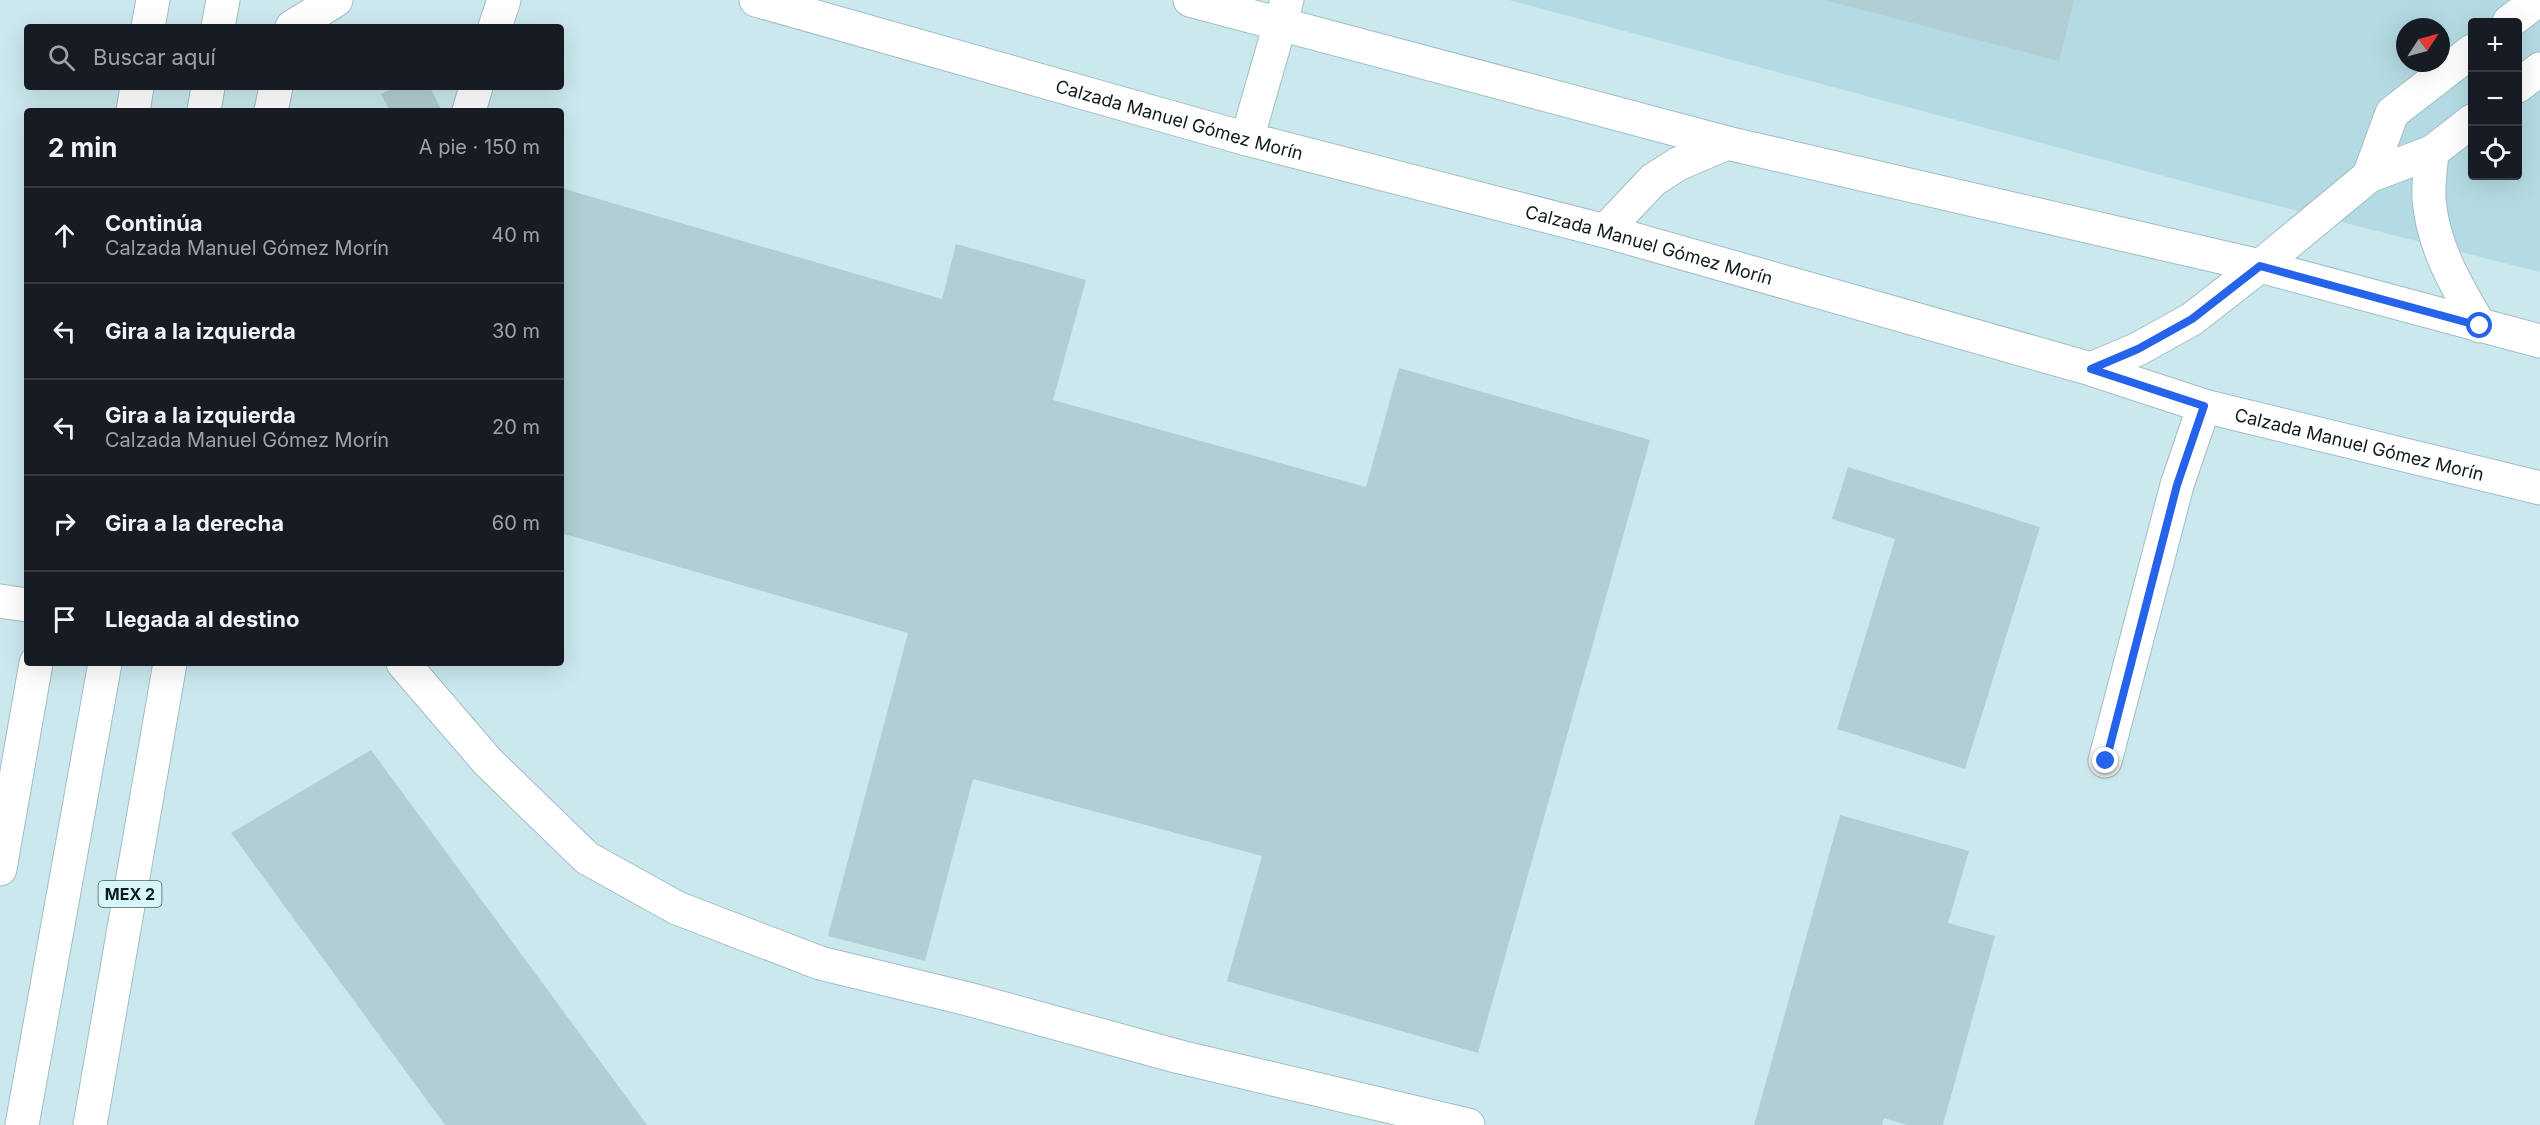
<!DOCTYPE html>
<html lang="es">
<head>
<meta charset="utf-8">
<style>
	body { margin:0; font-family:Inter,sans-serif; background:#242831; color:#f1f3f6 }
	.controls { position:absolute; right:18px; top:18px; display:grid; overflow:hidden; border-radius:6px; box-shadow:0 6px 24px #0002 }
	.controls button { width:54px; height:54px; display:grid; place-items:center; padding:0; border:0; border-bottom:2px solid #363941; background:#171b24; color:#f1f3f6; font:30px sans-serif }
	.compass { position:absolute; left:2396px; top:18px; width:54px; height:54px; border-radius:50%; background:#171b24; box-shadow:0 6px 24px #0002; rotate:54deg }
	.stop { position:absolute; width:18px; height:18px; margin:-14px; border:4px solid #2563eb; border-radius:50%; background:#fff }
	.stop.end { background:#2563eb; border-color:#fff; box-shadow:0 2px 6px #0008 }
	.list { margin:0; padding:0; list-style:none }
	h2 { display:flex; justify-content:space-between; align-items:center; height:78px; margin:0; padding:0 24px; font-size:26px }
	h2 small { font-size:20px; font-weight:400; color:#9ea1a6 }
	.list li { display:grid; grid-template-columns:39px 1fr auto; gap:18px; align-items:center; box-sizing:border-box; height:96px; padding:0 24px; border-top:2px solid #363941 }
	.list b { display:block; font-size:22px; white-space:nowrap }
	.list p { margin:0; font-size:20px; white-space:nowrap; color:#9ea1a6 }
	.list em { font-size:20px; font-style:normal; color:#9ea1a6 }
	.icon { flex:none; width:33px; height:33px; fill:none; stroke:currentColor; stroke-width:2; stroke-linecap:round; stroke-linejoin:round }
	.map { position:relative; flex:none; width:2540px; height:1125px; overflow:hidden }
	.search { position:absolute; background:#171b24; box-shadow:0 6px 24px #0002; left:24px; top:24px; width:540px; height:66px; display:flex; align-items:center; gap:15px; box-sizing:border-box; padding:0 21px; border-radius:6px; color:#9ea1a6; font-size:22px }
	.panel { position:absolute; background:#171b24; box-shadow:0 6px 24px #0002; left:24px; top:108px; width:540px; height:558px; border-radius:6px }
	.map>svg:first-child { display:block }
</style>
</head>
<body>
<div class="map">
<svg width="2540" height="1125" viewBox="0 0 2540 1125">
	<rect width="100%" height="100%" fill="#cae8ee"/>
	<path fill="#b4dbe3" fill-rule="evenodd" d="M 1509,0 L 2540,0 L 2540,272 L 2227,193 ZM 2472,22 L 2518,22 L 2518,176 L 2472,176 ZM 2405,27 L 2441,27 L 2441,63 L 2405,63 Z"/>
	<path fill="#b1ced4" d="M 1824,0 L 2074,0 L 2059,61 Z
		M 395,87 L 430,87 L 442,111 L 390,111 L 381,94 Z
		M 561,188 L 942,299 L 956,244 L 1086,280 L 1053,400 L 1366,487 L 1399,368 L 1650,440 L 1478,1053 L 1227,981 L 1262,856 L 973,779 L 925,961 L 828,936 L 908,633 L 561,533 Z
		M 1848,467 L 2040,527 L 1965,769 L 1837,729 L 1895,539 L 1832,519 Z
		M 371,750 L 647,1125 L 445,1125 L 231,833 Z
		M 1840,815 L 1969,851 L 1948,923 L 1995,936 L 1943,1125 L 1907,1125 L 1884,1118 L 1882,1125 L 1754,1125 Z"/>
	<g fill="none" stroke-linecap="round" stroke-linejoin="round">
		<defs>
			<path id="minor" d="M 2509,22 L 2538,0
				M 218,27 L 223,0
				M 495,27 L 504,0
				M 2518,86 L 2540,69
				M 204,111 L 208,87
				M 469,111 L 476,87
				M 1247,139 L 1287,0
				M 2369,176 L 2392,113 L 2472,51
				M 2260,266 L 2369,176 L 2432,152 L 2472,121
				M 0,601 L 27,605
				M 403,663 L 488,762 L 587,858 L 677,908 L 820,963 L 968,999 L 1180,1057 L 1468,1125
				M 2105,761 L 2177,485 L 2204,406
				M 22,1125 L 105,663"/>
			<g id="major">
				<path id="s1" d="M 756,0 L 1247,139 L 1605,231 L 2091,369 L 2204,406 L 2540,488"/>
				<path d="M 1190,0 L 1727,143 L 2260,266 L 2540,341"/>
				<path d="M 148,27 L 153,0"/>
				<path d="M 292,27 L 336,0"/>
				<path d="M 133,111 L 137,87"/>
				<path d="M 271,111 L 276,87"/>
				<path d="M 2432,152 C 2431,167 2428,184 2429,199 C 2433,247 2456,285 2480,326"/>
				<path d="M 1605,231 L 1653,180 L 1678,164 L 1727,143"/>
				<path d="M 2091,369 L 2138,349 L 2192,319 L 2260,266"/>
				<path d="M 0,869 L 36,663"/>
				<path d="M 90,1125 L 170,663"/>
			</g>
		</defs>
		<use href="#minor" stroke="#a1bec4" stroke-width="35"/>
		<use href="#major" stroke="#a1bec4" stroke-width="35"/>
		<use href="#minor" stroke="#fff" stroke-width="33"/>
		<use href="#major" stroke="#fff" stroke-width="33"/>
	</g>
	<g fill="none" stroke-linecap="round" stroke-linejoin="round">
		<path stroke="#2563eb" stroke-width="8" d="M 2106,761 L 2177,485 L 2204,406 L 2091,369 L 2138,349 L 2192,319 L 2260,266 L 2480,326"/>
	</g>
	<g text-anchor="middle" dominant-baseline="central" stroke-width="4.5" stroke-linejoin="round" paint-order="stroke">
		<rect fill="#d7f6fc" stroke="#4b5d60" stroke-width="1.5" x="98.5" y="881" width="63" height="26" rx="4.5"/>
		<g font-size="16" font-weight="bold" fill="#0f1b1d">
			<text x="130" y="894">MEX 2</text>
		</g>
		<g font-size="18" fill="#0f1b1d" stroke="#d7f6fc">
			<text stroke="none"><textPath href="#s1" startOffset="440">Calzada Manuel Gómez Morín</textPath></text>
			<text stroke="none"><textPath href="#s1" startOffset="926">Calzada Manuel Gómez Morín</textPath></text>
			<text stroke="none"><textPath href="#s1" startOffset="1664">Calzada Manuel Gómez Morín</textPath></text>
		</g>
	</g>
</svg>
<div class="controls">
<button>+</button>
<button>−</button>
<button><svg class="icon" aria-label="locate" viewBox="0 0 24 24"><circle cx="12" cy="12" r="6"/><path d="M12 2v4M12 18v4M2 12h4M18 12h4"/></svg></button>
</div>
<svg class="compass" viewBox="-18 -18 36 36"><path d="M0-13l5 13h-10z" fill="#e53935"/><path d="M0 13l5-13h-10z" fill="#9ea1a6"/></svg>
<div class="stop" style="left:2480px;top:326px"></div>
<div class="stop end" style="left:2106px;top:761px"></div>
<div class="search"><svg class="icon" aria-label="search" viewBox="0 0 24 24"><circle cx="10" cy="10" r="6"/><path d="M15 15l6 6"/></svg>Buscar aquí</div>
<section class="panel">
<h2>2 min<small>A pie · 150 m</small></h2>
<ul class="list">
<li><svg class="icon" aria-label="ahead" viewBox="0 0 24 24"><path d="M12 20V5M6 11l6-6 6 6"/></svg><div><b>Continúa</b><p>Calzada Manuel Gómez Morín</p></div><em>40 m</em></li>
<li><svg class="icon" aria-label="left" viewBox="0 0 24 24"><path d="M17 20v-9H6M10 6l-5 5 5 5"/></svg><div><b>Gira a la izquierda</b></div><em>30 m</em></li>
<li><svg class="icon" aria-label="left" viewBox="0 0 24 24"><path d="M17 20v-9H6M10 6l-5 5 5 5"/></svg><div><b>Gira a la izquierda</b><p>Calzada Manuel Gómez Morín</p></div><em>20 m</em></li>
<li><svg class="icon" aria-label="right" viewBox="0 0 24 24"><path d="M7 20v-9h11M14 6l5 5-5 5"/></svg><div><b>Gira a la derecha</b></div><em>60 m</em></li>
<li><svg class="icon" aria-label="arrive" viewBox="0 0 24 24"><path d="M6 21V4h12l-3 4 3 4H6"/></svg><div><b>Llegada al destino</b></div></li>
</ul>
</section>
</div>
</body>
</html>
